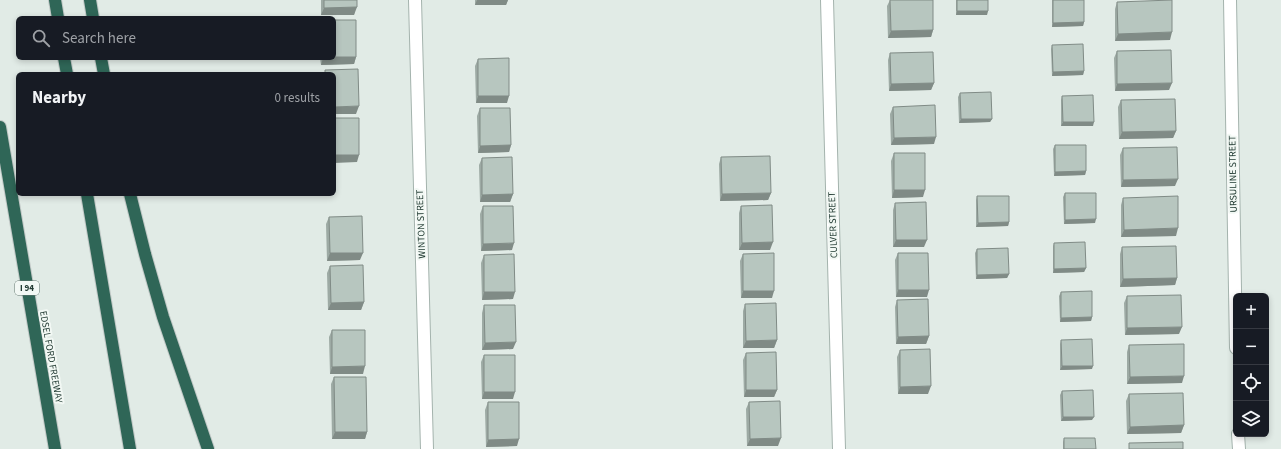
<!DOCTYPE html>
<html lang="en">
<head>
<meta charset="utf-8">
<style>
	body { margin:0; font-family:"Source Sans 3",sans-serif; background:#20242c; color:#f1f3f6 }
	.controls { position:absolute; right:12px; bottom:12px; display:grid; overflow:hidden; border-radius:6px; box-shadow:0 2px 6px #0003 }
	.controls button { width:36px; height:36px; display:grid; place-items:center; padding:0; border:0; border-bottom:1px solid #363941; background:#171b24; color:#f1f3f6; font:20px sans-serif }
	.list { margin:0; padding:0; list-style:none }
	h2 { display:flex; justify-content:space-between; align-items:center; height:52px; margin:0; padding:0 16px; font-size:17px }
	h2 small { font-size:13px; font-weight:400; color:#9ea1a6 }
	.icon { flex:none; width:22px; height:22px; fill:none; stroke:currentColor; stroke-width:2; stroke-linecap:round; stroke-linejoin:round }
	.map { position:relative; flex:none; width:1281px; height:449px; overflow:hidden }
	.search { position:absolute; background:#171b24; box-shadow:0 2px 6px #0003; left:16px; top:16px; width:320px; height:44px; display:flex; align-items:center; gap:10px; box-sizing:border-box; padding:0 14px; border-radius:6px; color:#9ea1a6; font-size:15px }
	.panel { position:absolute; background:#171b24; box-shadow:0 2px 6px #0003; left:16px; top:72px; width:320px; height:124px; border-radius:6px }
	.map>svg:first-child { display:block }
</style>
</head>
<body>
<div class="map">
<svg width="1281" height="449" viewBox="0 0 1281 449">
	<rect width="100%" height="100%" fill="#e1ebe6"/>
	<g fill="none" stroke-linecap="round" stroke-linejoin="round">
		<defs>
			<path id="minor" d="M 415,0 L 427,449
				M 827,0 L 839,449
				M 1230,0 L 1236,348
				M 1238,434 L 1239,449"/>
			<path id="highway" d="M 55,0 L 58,18
				M 90,0 L 93,18
				M 64,58 L 67,74
				M 101,58 L 104,74
				M 0,127 L 55,449
				M 87,194 L 130,449
				M 130,194 L 145,254 L 163,317 L 208,449"/>
		</defs>
		<use href="#minor" stroke="#a4b3ad" stroke-width="14"/>
		<use href="#highway" stroke="#c1c8c6" stroke-width="14"/>
		<use href="#minor" stroke="#fff" stroke-width="12"/>
		<use href="#highway" stroke="#2f6657" stroke-width="12"/>
	</g>
	<path fill="#9daaa4" d="M 321,0 L 357,0 L 354,15 L 321,15 Z
		M 475,0 L 508,0 L 506,5 L 475,5 Z
		M 890,0 L 933,30 L 931,37 L 888,38 L 887,6 Z
		M 956,0 L 988,0 L 987,15 L 956,15 Z
		M 1052,0 L 1084,0 L 1084,22 L 1083,26 L 1052,27 Z
		M 1117,2 L 1170,40 L 1115,41 L 1115,9 Z
		M 1052,45 L 1084,71 L 1083,75 L 1052,76 L 1051,49 Z
		M 1117,51 L 1169,90 L 1115,91 L 1114,58 Z
		M 890,53 L 934,83 L 931,90 L 889,91 L 888,60 Z
		M 356,57 L 354,64 L 321,65 L 320,58 L 334,58 Z
		M 478,59 L 507,103 L 476,103 L 475,66 Z
		M 960,93 L 992,119 L 990,122 L 959,123 L 958,97 Z
		M 1062,96 L 1093,126 L 1061,126 L 1061,100 Z
		M 1121,100 L 1176,131 L 1173,138 L 1119,139 L 1118,107 Z
		M 893,107 L 934,144 L 891,145 L 890,114 Z
		M 480,108 L 511,145 L 509,152 L 478,153 L 477,116 Z
		M 1055,145 L 1086,171 L 1085,175 L 1054,176 L 1053,149 Z
		M 1123,148 L 1175,186 L 1121,187 L 1120,155 Z
		M 894,153 L 923,197 L 892,198 L 891,161 Z
		M 721,157 L 771,193 L 768,200 L 720,201 L 719,164 Z
		M 482,158 L 513,194 L 510,202 L 480,202 L 479,165 Z
		M 1065,193 L 1095,223 L 1064,224 L 1063,197 Z
		M 977,196 L 1009,222 L 1008,226 L 976,227 L 976,200 Z
		M 1123,198 L 1176,236 L 1121,237 L 1121,205 Z
		M 895,203 L 924,247 L 893,247 L 893,210 Z
		M 483,206 L 512,250 L 481,251 L 480,214 Z
		M 741,206 L 770,250 L 739,250 L 739,213 Z
		M 329,217 L 360,260 L 327,261 L 326,224 Z
		M 1054,243 L 1086,268 L 1084,272 L 1053,273 L 1053,246 Z
		M 1122,247 L 1177,278 L 1175,285 L 1120,287 L 1120,254 Z
		M 977,249 L 1009,274 L 1007,278 L 976,279 L 975,253 Z
		M 898,253 L 927,297 L 896,297 L 895,260 Z
		M 743,254 L 772,298 L 741,298 L 740,261 Z
		M 484,255 L 513,299 L 482,300 L 481,263 Z
		M 330,266 L 364,302 L 361,310 L 328,310 L 327,273 Z
		M 1061,292 L 1092,317 L 1091,321 L 1060,322 L 1059,296 Z
		M 1127,296 L 1179,334 L 1125,335 L 1124,303 Z
		M 897,300 L 929,336 L 926,344 L 896,344 L 895,307 Z
		M 745,304 L 777,340 L 774,348 L 743,348 L 743,311 Z
		M 484,305 L 513,349 L 482,350 L 482,313 Z
		M 332,330 L 363,374 L 330,374 L 329,337 Z
		M 1061,340 L 1092,369 L 1060,370 L 1060,344 Z
		M 1129,345 L 1182,383 L 1127,384 L 1127,352 Z
		M 900,350 L 928,394 L 898,394 L 897,357 Z
		M 746,353 L 777,390 L 774,397 L 744,397 L 743,360 Z
		M 484,355 L 513,399 L 482,399 L 481,362 Z
		M 334,377 L 367,432 L 365,439 L 332,439 L 331,384 Z
		M 1062,391 L 1092,420 L 1061,421 L 1060,395 Z
		M 1129,394 L 1184,425 L 1181,433 L 1127,434 L 1126,401 Z
		M 488,402 L 517,446 L 486,447 L 485,410 Z
		M 749,402 L 778,446 L 747,446 L 746,409 Z
		M 1064,438 L 1096,449 L 1063,449 L 1063,442 Z"/>
	<path fill="#808b86" d="M 477,0 L 508,0 L 506,5 L 475,5 Z
		M 357,7 L 354,15 L 321,15 L 324,8 Z
		M 957,11 L 988,11 L 987,15 L 956,15 Z
		M 1084,22 L 1083,26 L 1052,27 L 1053,23 Z
		M 933,30 L 931,37 L 888,38 L 891,31 Z
		M 1172,32 L 1170,40 L 1115,41 L 1118,34 Z
		M 334,57 L 356,57 L 354,64 L 321,65 L 323,58 L 334,58 Z
		M 1084,71 L 1083,75 L 1052,76 L 1053,72 Z
		M 934,83 L 931,90 L 889,91 L 891,84 Z
		M 1172,83 L 1169,90 L 1115,91 L 1117,84 Z
		M 478,96 L 509,96 L 507,103 L 476,103 Z
		M 359,106 L 356,114 L 334,114 L 334,107 Z
		M 961,119 L 992,119 L 990,122 L 959,123 Z
		M 1063,122 L 1094,122 L 1093,126 L 1061,126 Z
		M 1176,131 L 1173,138 L 1119,139 L 1122,132 Z
		M 936,137 L 934,144 L 891,145 L 894,138 Z
		M 511,145 L 509,152 L 478,153 L 480,146 Z
		M 334,155 L 359,155 L 357,162 L 334,163 Z
		M 1086,171 L 1085,175 L 1054,176 L 1055,172 Z
		M 1178,179 L 1175,186 L 1121,187 L 1123,180 Z
		M 894,190 L 925,190 L 923,197 L 892,198 Z
		M 771,193 L 768,200 L 720,201 L 722,194 Z
		M 513,194 L 510,202 L 480,202 L 482,195 Z
		M 1096,219 L 1095,223 L 1064,224 L 1065,220 Z
		M 1009,222 L 1008,226 L 976,227 L 978,223 Z
		M 1178,228 L 1176,236 L 1121,237 L 1124,230 Z
		M 896,240 L 927,240 L 924,247 L 893,247 Z
		M 773,242 L 770,250 L 739,250 L 742,243 Z
		M 514,243 L 512,250 L 481,251 L 483,244 Z
		M 330,253 L 363,253 L 360,260 L 327,261 Z
		M 1086,268 L 1084,272 L 1053,273 L 1054,269 Z
		M 1009,274 L 1007,278 L 976,279 L 977,275 Z
		M 1177,278 L 1175,285 L 1120,287 L 1123,279 Z
		M 898,290 L 929,290 L 927,297 L 896,297 Z
		M 743,291 L 774,291 L 772,298 L 741,298 Z
		M 484,292 L 515,292 L 513,299 L 482,300 Z
		M 364,302 L 361,310 L 328,310 L 331,303 Z
		M 1092,317 L 1091,321 L 1060,322 L 1061,318 Z
		M 1182,327 L 1179,334 L 1125,335 L 1127,328 Z
		M 929,336 L 926,344 L 896,344 L 898,337 Z
		M 777,340 L 774,348 L 743,348 L 746,341 Z
		M 516,342 L 513,349 L 482,350 L 485,343 Z
		M 365,366 L 363,374 L 330,374 L 332,367 Z
		M 1062,366 L 1093,366 L 1092,369 L 1060,370 Z
		M 1184,376 L 1182,383 L 1127,384 L 1130,377 Z
		M 931,386 L 928,394 L 898,394 L 900,387 Z
		M 746,390 L 777,390 L 774,397 L 744,397 Z
		M 484,392 L 515,392 L 513,399 L 482,399 Z
		M 1063,417 L 1094,417 L 1092,420 L 1061,421 Z
		M 1184,425 L 1181,433 L 1127,434 L 1130,427 Z
		M 335,432 L 367,432 L 365,439 L 332,439 Z
		M 781,438 L 778,446 L 747,446 L 750,439 Z
		M 519,439 L 517,446 L 486,447 L 488,440 Z"/>
	<path fill="#b7c6bf" stroke="#808b86" d="M 324,0 L 357,0 L 357,7 L 324,8 Z
		M 890,0 L 933,0 L 933,30 L 891,31 Z
		M 957,0 L 988,0 L 988,11 L 957,11 Z
		M 1053,0 L 1084,0 L 1084,22 L 1053,23 Z
		M 1172,0 L 1172,32 L 1118,34 L 1117,2 Z
		M 334,20 L 356,20 L 356,57 L 334,57 Z
		M 1083,44 L 1084,71 L 1053,72 L 1052,45 Z
		M 1171,50 L 1172,83 L 1117,84 L 1117,51 Z
		M 933,52 L 934,83 L 891,84 L 890,53 Z
		M 509,58 L 509,96 L 478,96 L 478,59 Z
		M 358,69 L 359,106 L 334,107 L 334,74 L 325,74 L 325,70 Z
		M 991,92 L 992,119 L 961,119 L 960,93 Z
		M 1093,95 L 1094,122 L 1063,122 L 1062,96 Z
		M 1175,99 L 1176,131 L 1122,132 L 1121,100 Z
		M 935,105 L 936,137 L 894,138 L 893,107 Z
		M 480,108 L 510,108 L 511,145 L 480,146 Z
		M 334,118 L 359,118 L 359,155 L 334,155 Z
		M 1055,145 L 1086,145 L 1086,171 L 1055,172 Z
		M 1177,147 L 1178,179 L 1123,180 L 1123,148 Z
		M 894,153 L 925,153 L 925,190 L 894,190 Z
		M 770,156 L 771,193 L 722,194 L 721,157 Z
		M 512,157 L 513,194 L 482,195 L 482,158 Z
		M 1065,193 L 1096,193 L 1096,219 L 1065,220 Z
		M 977,196 L 1009,196 L 1009,222 L 978,223 Z
		M 1178,196 L 1178,228 L 1124,230 L 1123,198 Z
		M 926,202 L 927,240 L 896,240 L 895,203 Z
		M 772,205 L 773,242 L 742,243 L 741,206 Z
		M 483,206 L 513,206 L 514,243 L 483,244 Z
		M 362,216 L 363,253 L 330,253 L 329,217 Z
		M 1085,242 L 1086,268 L 1054,269 L 1054,243 Z
		M 1176,246 L 1177,278 L 1123,279 L 1122,247 Z
		M 1008,248 L 1009,274 L 977,275 L 977,249 Z
		M 774,253 L 774,291 L 743,291 L 743,254 Z
		M 898,253 L 928,253 L 929,290 L 898,290 Z
		M 514,254 L 515,292 L 484,292 L 484,255 Z
		M 363,265 L 364,302 L 331,303 L 330,266 Z
		M 1092,291 L 1092,317 L 1061,318 L 1061,292 Z
		M 1181,295 L 1182,327 L 1127,328 L 1127,296 Z
		M 928,299 L 929,336 L 898,337 L 897,300 Z
		M 776,303 L 777,340 L 746,341 L 745,304 Z
		M 484,305 L 515,305 L 516,342 L 485,343 Z
		M 332,330 L 365,330 L 365,366 L 332,367 Z
		M 1092,339 L 1093,366 L 1062,366 L 1061,340 Z
		M 1184,344 L 1184,376 L 1130,377 L 1129,345 Z
		M 930,349 L 931,386 L 900,387 L 900,350 Z
		M 776,352 L 777,390 L 746,390 L 746,353 Z
		M 484,355 L 515,355 L 515,392 L 484,392 Z
		M 334,377 L 366,377 L 367,432 L 335,432 Z
		M 1093,390 L 1094,417 L 1063,417 L 1062,391 Z
		M 1183,393 L 1184,425 L 1130,427 L 1129,394 Z
		M 780,401 L 781,438 L 750,439 L 749,402 Z
		M 488,402 L 519,402 L 519,439 L 488,440 Z
		M 1064,438 L 1095,438 L 1096,449 L 1064,449 Z
		M 1183,442 L 1183,449 L 1129,449 L 1129,443 Z"/>
	<g text-anchor="middle" dominant-baseline="central" stroke-width="4" stroke-linejoin="round" paint-order="stroke">
		<rect fill="#f2f8f4" stroke="#60746d" stroke-width="1" x="15" y="281" width="24" height="14" rx="3"/>
		<g font-size="9" font-weight="bold" fill="#223b33">
			<text x="27" y="288">I 94</text>
		</g>
		<g font-size="10" fill="#223b33" stroke="#f2f8f4">
			<text transform="translate(1233 174) rotate(-91)">URSULINE STREET</text>
			<text transform="translate(421 224) rotate(-92)">WINTON STREET</text>
			<text transform="translate(833 225) rotate(-92)">CULVER STREET</text>
			<text transform="translate(51 357) rotate(80)">EDSEL FORD FREEWAY</text>
		</g>
	</g>
</svg>
<div class="controls">
<button>+</button>
<button>−</button>
<button><svg class="icon" aria-label="locate" viewBox="0 0 24 24"><circle cx="12" cy="12" r="6"/><path d="M12 2v4M12 18v4M2 12h4M18 12h4"/></svg></button>
<button><svg class="icon" aria-label="layers" viewBox="0 0 24 24"><path d="M12 4l9 5-9 5-9-5zM3 14l9 5 9-5"/></svg></button>
</div>
<div class="search"><svg class="icon" aria-label="search" viewBox="0 0 24 24"><circle cx="10" cy="10" r="6"/><path d="M15 15l6 6"/></svg>Search here</div>
<section class="panel">
<h2>Nearby<small>0 results</small></h2>
<ul class="list">
</ul>
</section>
</div>
</body>
</html>
